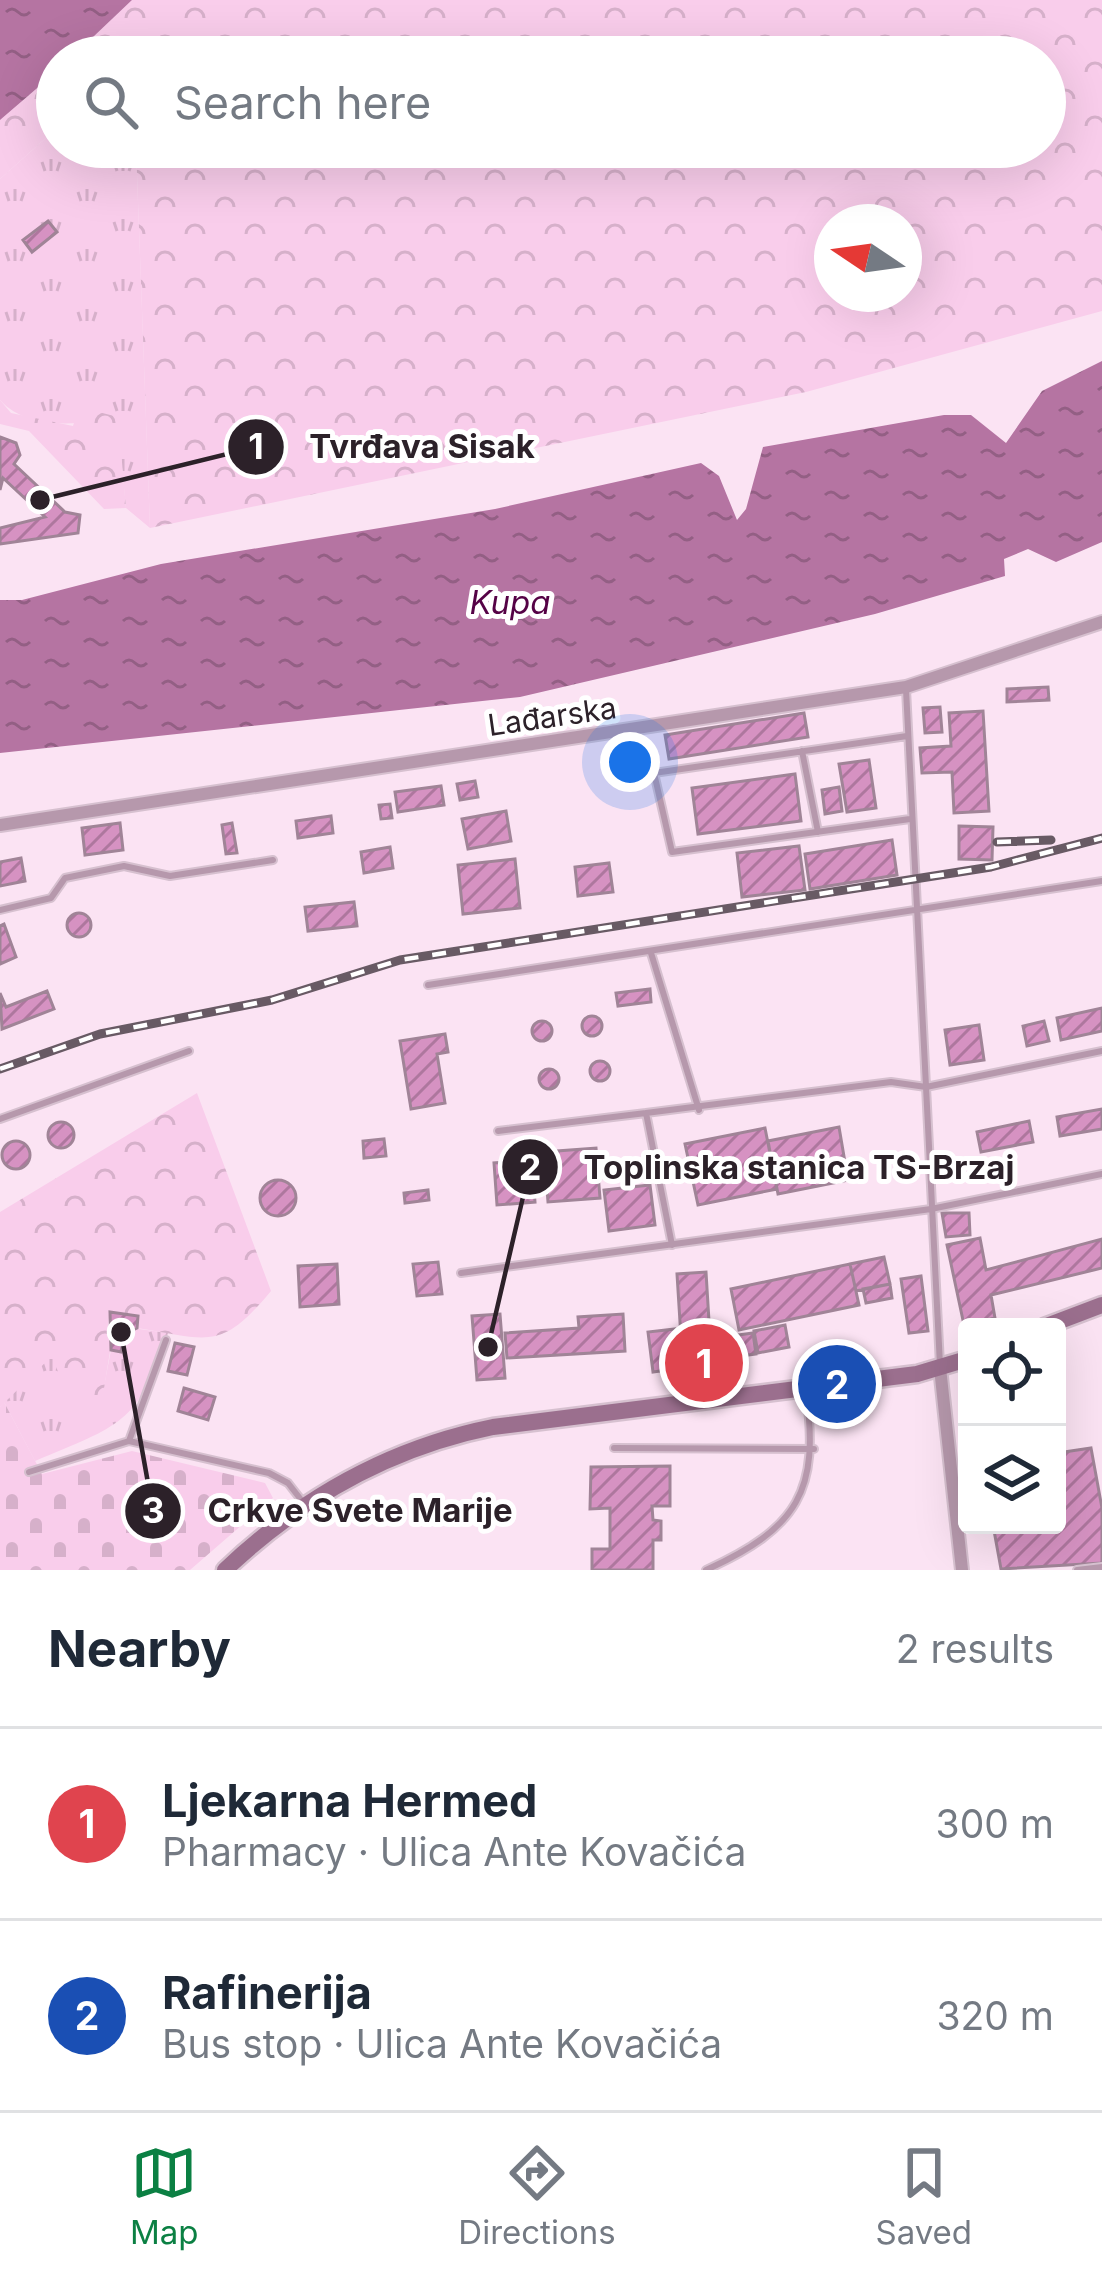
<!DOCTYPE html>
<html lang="en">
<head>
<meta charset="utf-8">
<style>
	body { margin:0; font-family:Inter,sans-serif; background:#f2f2f3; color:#1f2937 }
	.controls { position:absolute; right:36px; bottom:36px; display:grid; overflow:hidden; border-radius:12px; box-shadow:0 12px 48px #0002 }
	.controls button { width:108px; height:108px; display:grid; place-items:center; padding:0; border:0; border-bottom:3px solid #e0e1e3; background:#fff; color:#1f2937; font:60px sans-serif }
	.compass { position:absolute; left:814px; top:204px; width:108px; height:108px; border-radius:50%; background:#fff; box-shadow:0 12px 48px #0002; rotate:283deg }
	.you { position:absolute; left:630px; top:762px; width:42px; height:42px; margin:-30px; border:9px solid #fff; border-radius:50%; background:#1a73e8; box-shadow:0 0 0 18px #1a73e833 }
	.badge { display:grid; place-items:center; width:78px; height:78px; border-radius:50%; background:#0b8043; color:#fff; font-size:39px; font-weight:700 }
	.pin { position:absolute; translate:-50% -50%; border:6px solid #fff; box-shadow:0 3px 12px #0006 }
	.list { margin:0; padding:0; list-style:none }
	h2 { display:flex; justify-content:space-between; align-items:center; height:156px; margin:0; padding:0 48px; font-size:51px }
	h2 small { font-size:39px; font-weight:400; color:#747a83 }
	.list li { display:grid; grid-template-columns:78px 1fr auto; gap:36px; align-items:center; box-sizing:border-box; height:192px; padding:0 48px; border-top:3px solid #e0e1e3 }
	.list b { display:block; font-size:45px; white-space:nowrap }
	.list p { margin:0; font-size:39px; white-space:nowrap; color:#747a83 }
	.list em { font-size:39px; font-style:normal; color:#747a83 }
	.icon { flex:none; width:66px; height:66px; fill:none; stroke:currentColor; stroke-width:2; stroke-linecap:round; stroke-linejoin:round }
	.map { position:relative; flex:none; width:1102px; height:1570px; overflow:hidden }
	.search { position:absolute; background:#fff; box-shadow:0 12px 48px #0002; left:36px; right:36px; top:36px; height:132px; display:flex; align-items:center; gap:30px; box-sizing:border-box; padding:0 42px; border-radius:66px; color:#747a83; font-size:45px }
	.sheet { height:540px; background:#fff }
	nav { display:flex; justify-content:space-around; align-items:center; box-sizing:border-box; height:168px; border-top:3px solid #e0e1e3; background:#fff; font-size:33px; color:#747a83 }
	nav a { display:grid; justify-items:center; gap:6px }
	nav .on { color:#0b8043 }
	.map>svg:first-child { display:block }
</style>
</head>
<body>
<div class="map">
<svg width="1102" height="1570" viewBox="0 0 1102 1570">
	<defs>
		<pattern id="grass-tufts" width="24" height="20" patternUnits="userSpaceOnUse" patternTransform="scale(3)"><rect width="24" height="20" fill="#f9cdeb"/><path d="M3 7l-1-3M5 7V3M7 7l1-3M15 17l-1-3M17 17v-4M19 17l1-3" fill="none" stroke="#d6b0ca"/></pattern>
		<pattern id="forest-crowns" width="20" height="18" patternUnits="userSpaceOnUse" patternTransform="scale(3)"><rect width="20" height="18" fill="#f9cdeb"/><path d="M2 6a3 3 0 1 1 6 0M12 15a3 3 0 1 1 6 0" fill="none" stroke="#d6b0ca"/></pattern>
		<pattern id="cemetery-stones" width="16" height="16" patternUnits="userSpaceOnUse" patternTransform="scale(3)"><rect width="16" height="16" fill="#f9cdeb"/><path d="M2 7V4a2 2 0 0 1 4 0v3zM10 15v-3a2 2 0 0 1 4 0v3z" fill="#d6b0ca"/></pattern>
		<pattern id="water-ripples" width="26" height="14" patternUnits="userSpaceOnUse" patternTransform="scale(3)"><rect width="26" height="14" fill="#b574a2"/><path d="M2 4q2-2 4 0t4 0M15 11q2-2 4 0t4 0" fill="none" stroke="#935f84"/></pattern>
		<pattern id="building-hatch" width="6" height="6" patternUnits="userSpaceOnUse" patternTransform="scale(3)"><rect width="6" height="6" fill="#d692c2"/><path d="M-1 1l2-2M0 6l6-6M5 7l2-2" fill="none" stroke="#ae779e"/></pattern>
	</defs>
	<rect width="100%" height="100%" fill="#fbe3f3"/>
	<path fill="url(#grass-tufts)" d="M 57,128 L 57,147 L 136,147 L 150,528 L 126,508 L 117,417 C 80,425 28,431 0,400 L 0,179 Z
		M 132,1328 L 168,1333 C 138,1425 120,1425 35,1461 L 4,1402 L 52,1355 L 100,1407 L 111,1350 L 121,1351 L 124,1334 L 131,1335 Z"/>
	<path fill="url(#forest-crowns)" fill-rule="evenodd" d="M 132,0 L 1102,0 L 1102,311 L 806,392 L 150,528 L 136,147 L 1045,147 L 1045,57 L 72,57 ZM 832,222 L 904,222 L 904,294 L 832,294 Z
		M 57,71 L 57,128 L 0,179 L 0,120 Z
		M 0,400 L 11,413 L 73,426 L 79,407 L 118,417 L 126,508 L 104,509 L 29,431 L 0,424 Z
		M 197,1093 L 271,1291 C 221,1351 211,1340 137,1328 L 138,1316 L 110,1312 L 107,1331 L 113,1333 L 101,1407 L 73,1411 L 52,1356 L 0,1407 L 0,1212 Z"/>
	<path fill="url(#cemetery-stones)" d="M 4,1402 L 42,1474 L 132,1451 L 265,1483 L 273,1498 L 190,1570 L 0,1570 L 0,1407 Z"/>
	<path fill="url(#water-ripples)" d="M 0,0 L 132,0 L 72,57 L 57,57 L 57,71 L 0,120 Z
		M 1102,361 L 1102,542 L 1056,562 L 1028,549 L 1004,559 L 1005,576 L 875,614 L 520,697 L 0,753 L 0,600 L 22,600 L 161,564 L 495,509 L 701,463 L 719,476 L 737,520 L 746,509 L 763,447 L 944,415 L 971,415 L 1006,443 L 1042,391 Z"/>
	<path fill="url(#building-hatch)" stroke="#a08497" stroke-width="3" d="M 48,221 L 57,232 L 32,252 L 23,240 Z
		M 0,437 L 16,443 L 20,455 L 14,464 L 65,512 L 80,515 L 78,533 L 0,544 L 0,528 L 45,517 L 3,478 L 0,490 Z
		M 1048,687 L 1049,700 L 1007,702 L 1007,689 Z
		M 940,707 L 942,732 L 925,733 L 923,708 Z
		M 983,711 L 989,811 L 954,813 L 952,772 L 922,773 L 920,748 L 951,746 L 949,713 Z
		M 804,713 L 808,737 L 669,759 L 665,735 Z
		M 869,760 L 876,808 L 847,812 L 839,764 Z
		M 795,774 L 801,821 L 698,834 L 692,788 Z
		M 475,781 L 478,797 L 460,800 L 457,784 Z
		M 441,786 L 444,805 L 398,812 L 395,792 Z
		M 839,787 L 842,811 L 825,814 L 822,790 Z
		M 390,804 L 392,818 L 381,819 L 379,805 Z
		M 506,811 L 511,841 L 468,849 L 462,819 Z
		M 331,816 L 333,833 L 298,838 L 296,821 Z
		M 120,823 L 123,850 L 85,855 L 82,828 Z
		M 232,823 L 237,853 L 226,854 L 222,825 Z
		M 959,826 L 993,827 L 992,860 L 959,859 Z
		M 892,840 L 897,875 L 810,889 L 805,854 Z
		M 799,846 L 805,890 L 742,897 L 737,853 Z
		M 390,847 L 393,868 L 364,873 L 361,852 Z
		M 21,858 L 25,881 L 0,886 L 0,862 Z
		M 515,859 L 520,908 L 463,914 L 458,865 Z
		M 609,863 L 613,892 L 578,896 L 575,867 Z
		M 354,902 L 357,926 L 308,931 L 305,907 Z
		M67 925a12 12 0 1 1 24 0a12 12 0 1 1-24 0Z
		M 4,924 L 16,957 L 0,964 L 0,926 Z
		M 650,989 L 651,1002 L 618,1006 L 616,993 Z
		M 47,991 L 54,1009 L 2,1029 L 0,993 L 6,1007 Z
		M 1102,1008 L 1102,1031 L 1061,1040 L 1057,1018 Z
		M582 1026a10 10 0 1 1 20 0a10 10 0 1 1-20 0Z
		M 1044,1021 L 1049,1041 L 1027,1046 L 1023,1026 Z
		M532 1031a10 10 0 1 1 20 0a10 10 0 1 1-20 0Z
		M 979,1025 L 984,1060 L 950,1065 L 945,1030 Z
		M 445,1034 L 448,1052 L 437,1054 L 445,1103 L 411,1109 L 400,1041 Z
		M590 1071a10 10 0 1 1 20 0a10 10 0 1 1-20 0Z
		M539 1079a10 10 0 1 1 20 0a10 10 0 1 1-20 0Z
		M 1102,1109 L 1102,1129 L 1060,1136 L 1057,1117 Z
		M 1029,1121 L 1033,1142 L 981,1152 L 977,1132 Z
		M48 1135a13 13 0 1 1 26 0a13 13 0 1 1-26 0Z
		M 839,1127 L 848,1180 L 778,1194 L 768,1141 Z
		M 765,1128 L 777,1189 L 698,1205 L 685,1144 Z
		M 384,1139 L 386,1156 L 364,1158 L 363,1141 Z
		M2 1155a14 14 0 1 1 28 0a14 14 0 1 1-28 0Z
		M 596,1148 L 600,1198 L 548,1202 L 544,1152 Z
		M 532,1160 L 535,1202 L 497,1205 L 494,1163 Z
		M260 1198a18 18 0 1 1 36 0a18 18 0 1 1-36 0Z
		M 650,1185 L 655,1225 L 609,1231 L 604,1190 Z
		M 428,1190 L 429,1200 L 405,1203 L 404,1193 Z
		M 942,1213 L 969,1213 L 970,1235 L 946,1237 Z
		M 980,1238 L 986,1270 L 1102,1239 L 1102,1268 L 991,1295 L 995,1318 L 964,1325 L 947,1245 Z
		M 884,1257 L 890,1284 L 856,1291 L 850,1264 Z
		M 438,1262 L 442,1294 L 417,1296 L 413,1264 Z
		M 337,1264 L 339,1304 L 300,1307 L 298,1266 Z
		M 850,1264 L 859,1305 L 739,1330 L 731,1289 Z
		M 706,1272 L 712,1370 L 696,1371 L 695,1353 L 682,1354 L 677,1274 Z
		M 921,1276 L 928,1331 L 909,1333 L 901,1279 Z
		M 890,1284 L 892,1298 L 866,1303 L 863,1289 Z
		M 110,1312 L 138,1316 L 137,1328 L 124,1334 L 121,1352 L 111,1350 Z
		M 500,1314 L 505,1378 L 477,1380 L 472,1316 Z
		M 623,1314 L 625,1351 L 507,1358 L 505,1333 L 579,1328 L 578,1317 Z
		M 785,1325 L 789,1347 L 758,1353 L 754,1331 Z
		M 675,1329 L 681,1368 L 653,1372 L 648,1332 Z
		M 753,1333 L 756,1354 L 741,1356 L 738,1335 Z
		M 175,1343 L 194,1347 L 187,1375 L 168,1371 Z
		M 184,1388 L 215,1397 L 208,1420 L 178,1411 Z
		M 1091,1448 L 1102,1508 L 1102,1563 L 1001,1569 L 993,1525 L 1057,1525 L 1057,1453 Z
		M 670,1466 L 670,1506 L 652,1506 L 653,1520 L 661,1521 L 661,1540 L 653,1540 L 653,1570 L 592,1570 L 592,1549 L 610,1549 L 610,1508 L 590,1509 L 591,1467 Z"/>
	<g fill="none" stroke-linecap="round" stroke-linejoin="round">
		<defs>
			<path id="service" d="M 906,689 L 940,1365
				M 907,736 L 654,773 L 672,852 L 910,819
				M 802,751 L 818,832
				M 0,910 L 51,898 L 65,878 L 124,866 L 170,876 L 273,860
				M 651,953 L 699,1110
				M 428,985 L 1102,881
				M 0,1119 L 189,1051
				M 498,1131 L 646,1113
				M 672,1245 L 646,1113 L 891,1082 L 926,1087 L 1102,1051
				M 461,1273 L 931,1209 L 1102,1174
				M 129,1441 L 166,1340
				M 614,1448 L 814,1449
				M 29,1472 L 129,1441 L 269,1473 L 288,1483 L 302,1501
				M 706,1570 C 798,1528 820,1491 806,1392
				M 1077,1570 L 1102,1567"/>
			<path id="minor" d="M 0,825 L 906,687 L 1102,622
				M 940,1368 L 962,1570"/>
			<path id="secondary" d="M 1044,1327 L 1102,1305
				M 225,1570 C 302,1497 389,1448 493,1427 L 917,1374 L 967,1359"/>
		</defs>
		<use href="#service" stroke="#d6c0cf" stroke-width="10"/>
		<use href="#minor" stroke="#d6c0cf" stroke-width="16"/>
		<use href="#secondary" stroke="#d6c0cf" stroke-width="21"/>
		<use href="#service" stroke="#b698ac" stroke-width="6"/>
		<use href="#minor" stroke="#b698ac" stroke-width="12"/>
		<use href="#secondary" stroke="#9b6f8e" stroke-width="16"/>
		<defs>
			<path id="rail" d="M 997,842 L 1051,840
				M 0,1069 L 100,1034 L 272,1000 L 400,960 L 991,867 L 1102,838"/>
		</defs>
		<use href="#rail" stroke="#685a64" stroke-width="9"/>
		<use href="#rail" stroke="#fff" stroke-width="4.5" stroke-dasharray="14" stroke-linecap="butt"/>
	</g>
	<g text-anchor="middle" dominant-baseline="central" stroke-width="10" stroke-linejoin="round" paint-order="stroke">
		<g font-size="30" fill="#2c2129" stroke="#fff">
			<text transform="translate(552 716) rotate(-8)">Lađarska</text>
		</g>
		<g font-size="33" font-style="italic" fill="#550246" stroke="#fff">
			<text x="510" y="602">Kupa</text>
		</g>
	</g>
	<path fill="none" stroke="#2c2129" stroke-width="4.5" d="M40 500L256 447M488 1347L530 1167M121 1332L153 1511"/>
	<g fill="#2c2129" stroke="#fff" stroke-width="4.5">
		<circle cx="40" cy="500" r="12"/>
		<circle cx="488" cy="1347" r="12"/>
		<circle cx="121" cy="1332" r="12"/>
		<circle cx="256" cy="447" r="30"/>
		<circle cx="530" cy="1167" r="30"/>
		<circle cx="153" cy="1511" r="30"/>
	</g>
	<g font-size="36" text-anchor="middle" font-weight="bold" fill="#fff">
		<text x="256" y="459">1</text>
		<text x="530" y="1180">2</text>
		<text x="153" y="1523">3</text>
	</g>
	<g font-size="33" text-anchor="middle" font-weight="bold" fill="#2c2129" stroke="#fff" stroke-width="10" stroke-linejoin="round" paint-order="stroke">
		<text x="422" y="458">Tvrđava Sisak</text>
		<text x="799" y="1179">Toplinska stanica TS-Brzaj</text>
		<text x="360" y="1522">Crkve Svete Marije</text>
	</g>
</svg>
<div class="controls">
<button><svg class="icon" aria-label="locate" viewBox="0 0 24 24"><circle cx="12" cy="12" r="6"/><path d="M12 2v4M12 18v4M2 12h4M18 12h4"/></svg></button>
<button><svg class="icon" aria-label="layers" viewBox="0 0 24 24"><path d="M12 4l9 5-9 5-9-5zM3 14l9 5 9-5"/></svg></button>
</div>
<svg class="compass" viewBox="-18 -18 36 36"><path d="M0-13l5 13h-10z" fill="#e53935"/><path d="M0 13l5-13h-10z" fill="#747a83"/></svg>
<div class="you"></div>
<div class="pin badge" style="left:704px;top:1363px;background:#e0444e">1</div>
<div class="pin badge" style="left:837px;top:1384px;background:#1a4fb4">2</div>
<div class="search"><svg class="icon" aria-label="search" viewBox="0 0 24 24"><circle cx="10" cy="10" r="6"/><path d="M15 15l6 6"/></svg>Search here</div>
</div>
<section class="sheet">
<h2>Nearby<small>2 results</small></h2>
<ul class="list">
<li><span class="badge" style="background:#e0444e">1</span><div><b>Ljekarna Hermed</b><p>Pharmacy · Ulica Ante Kovačića</p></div><em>300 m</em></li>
<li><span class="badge" style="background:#1a4fb4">2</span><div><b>Rafinerija</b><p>Bus stop · Ulica Ante Kovačića</p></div><em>320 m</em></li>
</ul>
</section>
<nav>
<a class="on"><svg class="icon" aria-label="map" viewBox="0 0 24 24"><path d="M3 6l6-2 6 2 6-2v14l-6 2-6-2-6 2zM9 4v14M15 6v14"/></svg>Map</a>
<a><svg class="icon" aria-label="directions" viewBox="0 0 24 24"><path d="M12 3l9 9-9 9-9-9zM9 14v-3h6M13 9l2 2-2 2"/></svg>Directions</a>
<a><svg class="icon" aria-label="saved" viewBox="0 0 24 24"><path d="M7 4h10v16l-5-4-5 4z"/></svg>Saved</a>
</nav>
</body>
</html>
